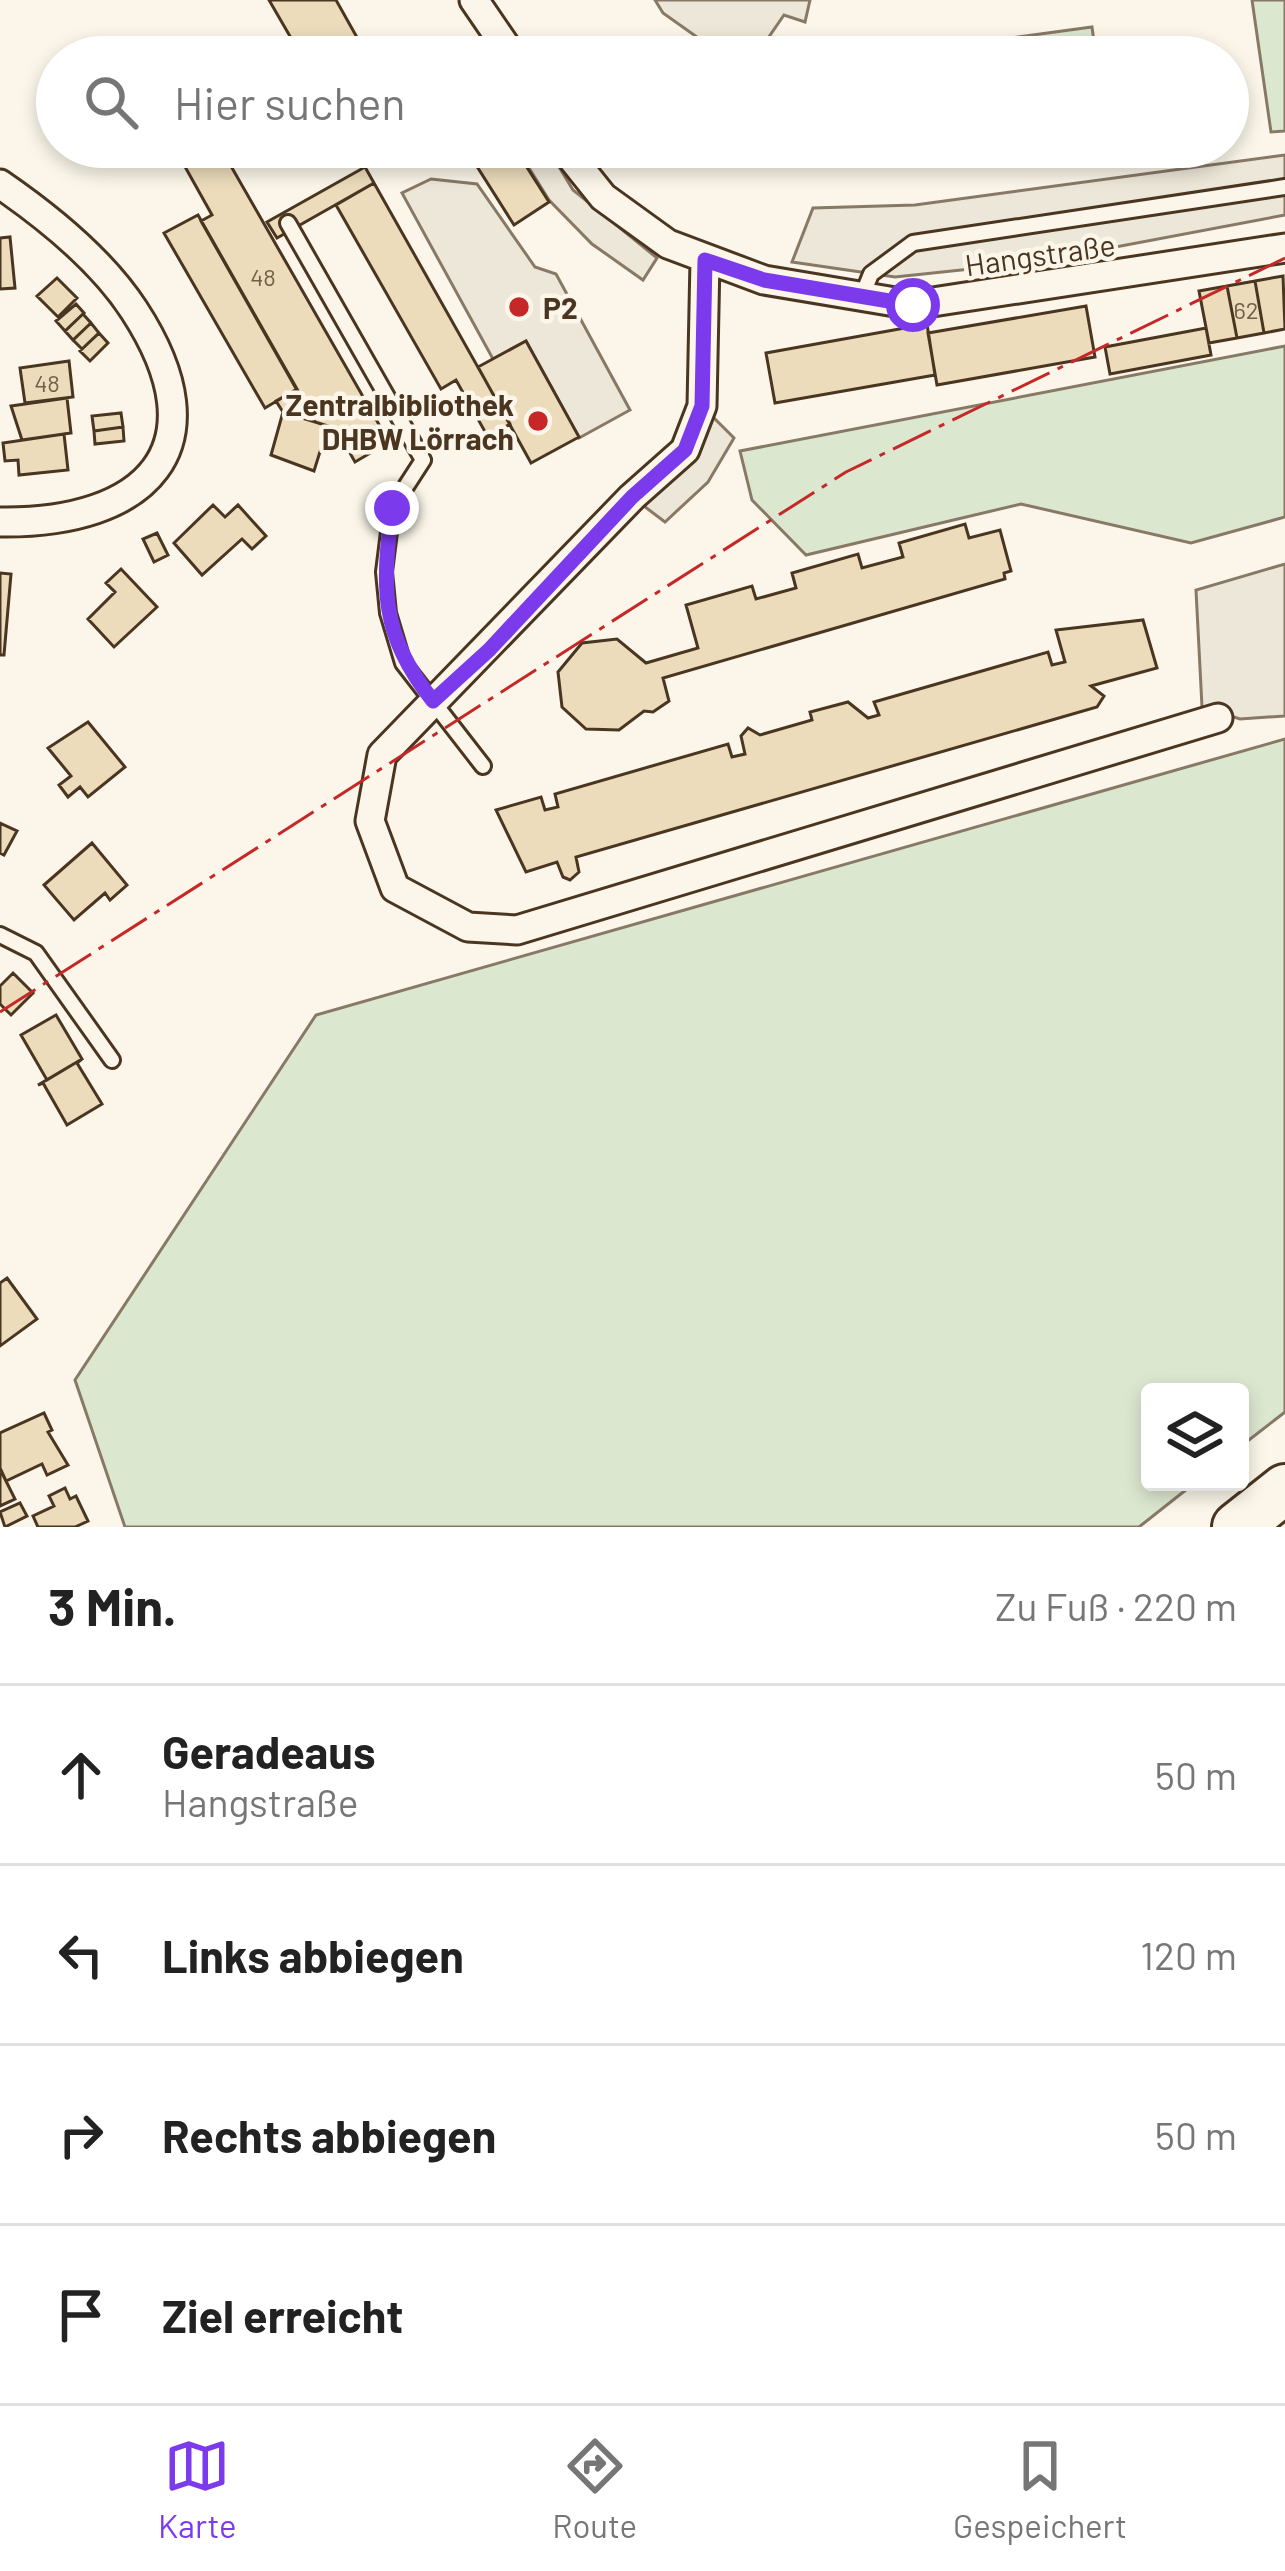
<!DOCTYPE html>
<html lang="de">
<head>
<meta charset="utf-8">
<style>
	body { margin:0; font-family:Barlow,sans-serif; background:#f6f6f6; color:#222 }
	.controls { position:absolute; right:36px; bottom:36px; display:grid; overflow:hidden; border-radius:12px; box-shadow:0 6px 18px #0003 }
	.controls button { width:108px; height:108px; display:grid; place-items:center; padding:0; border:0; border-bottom:3px solid #e0e0e0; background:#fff; color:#222; font:60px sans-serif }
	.stop { position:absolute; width:36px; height:36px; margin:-27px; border:9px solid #7c3aed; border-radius:50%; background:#fff }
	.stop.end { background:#7c3aed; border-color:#fff; box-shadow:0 3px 12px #0008 }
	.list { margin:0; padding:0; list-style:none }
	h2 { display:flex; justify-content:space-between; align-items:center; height:156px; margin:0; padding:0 48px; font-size:51px }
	h2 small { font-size:39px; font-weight:400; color:#767676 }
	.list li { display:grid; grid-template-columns:78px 1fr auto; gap:36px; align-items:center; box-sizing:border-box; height:180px; padding:0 48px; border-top:3px solid #e0e0e0 }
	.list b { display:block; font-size:45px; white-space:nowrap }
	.list p { margin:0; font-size:39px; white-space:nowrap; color:#767676 }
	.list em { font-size:39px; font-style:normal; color:#767676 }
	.icon { flex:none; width:66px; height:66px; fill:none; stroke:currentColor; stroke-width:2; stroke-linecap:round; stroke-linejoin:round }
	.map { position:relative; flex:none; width:1285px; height:1527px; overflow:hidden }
	.search { position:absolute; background:#fff; box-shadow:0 6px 18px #0003; left:36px; right:36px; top:36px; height:132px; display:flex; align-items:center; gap:30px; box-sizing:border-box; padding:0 42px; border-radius:66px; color:#767676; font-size:45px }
	.sheet { height:876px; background:#fff }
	nav { display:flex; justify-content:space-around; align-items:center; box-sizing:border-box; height:168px; border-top:3px solid #e0e0e0; background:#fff; font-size:33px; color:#767676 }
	nav a { display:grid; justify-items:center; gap:6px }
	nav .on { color:#7c3aed }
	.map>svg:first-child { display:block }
</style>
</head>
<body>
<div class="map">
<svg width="1285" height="1527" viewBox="0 0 1285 1527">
	<rect width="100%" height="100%" fill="#fbf6e9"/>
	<path fill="#dce7d0" stroke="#887966" stroke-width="3" d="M 1252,0 L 1285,0 L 1285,131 L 1271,132 Z
		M 1092,27 L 1096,57 L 908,57 L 907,52 Z
		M 1285,346 L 1285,517 L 1191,543 L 1021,504 L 806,555 L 752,500 L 740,451 Z
		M 1285,739 L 1285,1412 L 1240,1447 L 1240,1392 L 1150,1392 L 1150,1482 L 1196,1482 L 1139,1527 L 125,1527 L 75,1380 L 316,1015 Z"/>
	<path fill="#ede7d9" stroke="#887966" stroke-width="3" d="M 655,0 L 810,0 L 805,22 L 784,15 L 755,57 L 725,57 L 663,13 Z
		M 516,147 L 547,147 L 573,190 L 657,258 L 643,280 L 592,244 L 549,200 Z
		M 1285,155 L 1285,215 L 1036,262 L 895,277 L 792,262 L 813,208 L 915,205 Z
		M 431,179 L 477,184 L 535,267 L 556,274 L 630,410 L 579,438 L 526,341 L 493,359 L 402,193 Z
		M 702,406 L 734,438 L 708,482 L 665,522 L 632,497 Z
		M 1285,564 L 1285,716 L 1240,719 L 1202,707 L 1196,590 Z"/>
	<path fill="#ecdcbc" stroke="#4a3520" stroke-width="3" d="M 269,0 L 336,0 L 368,57 L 302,57 Z
		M 174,147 L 220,147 L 389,442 L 355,462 L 336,428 L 325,435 L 328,426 L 315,422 L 201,221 L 212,215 Z
		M 354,147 L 400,147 L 362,162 Z
		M 487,147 L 514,147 L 549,202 L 514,225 L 471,157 Z
		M 365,167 L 374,183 L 277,238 L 267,222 Z
		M 374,183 L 510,424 L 488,437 L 456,380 L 441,389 L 336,205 Z
		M 198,215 L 297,389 L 265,408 L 164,233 Z
		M 10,237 L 15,288 L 0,289 L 0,238 Z
		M 1283,276 L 1285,329 L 1264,333 L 1255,281 Z
		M 57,278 L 77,298 L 58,317 L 37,296 Z
		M 1255,281 L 1264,333 L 1237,338 L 1227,286 Z
		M 1227,286 L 1237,338 L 1209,343 L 1199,291 Z
		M 76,304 L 84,313 L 65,331 L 56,321 Z
		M 1086,306 L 1095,357 L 937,385 L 928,333 Z
		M 83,314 L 91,323 L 73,340 L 65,331 Z
		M 91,323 L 99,333 L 82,349 L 73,340 Z
		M 927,324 L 935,375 L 775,403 L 766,353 Z
		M 1206,328 L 1211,355 L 1110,374 L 1105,347 Z
		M 99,333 L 108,343 L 90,361 L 80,351 Z
		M 526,341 L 579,437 L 531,463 L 478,367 Z
		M 69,361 L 73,397 L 25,403 L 20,368 Z
		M 297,389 L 315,422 L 283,412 L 276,401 Z
		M 67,398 L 71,433 L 22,440 L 11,406 Z
		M 283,412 L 328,426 L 314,471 L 271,455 Z
		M 121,413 L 123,427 L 94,431 L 92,416 Z
		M 123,427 L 124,441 L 95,444 L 94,431 Z
		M 64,434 L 68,470 L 19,475 L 18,460 L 5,461 L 3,443 Z
		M 213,505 L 225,517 L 238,505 L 266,536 L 252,549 L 242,539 L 202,575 L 174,543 Z
		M 965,524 L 969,538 L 1000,530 L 1011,571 L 1004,573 L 1005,579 L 663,678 L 669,701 L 653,712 L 644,711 L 619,730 L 586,729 L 562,707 L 558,672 L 582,643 L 617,639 L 646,663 L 698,648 L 686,605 L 752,586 L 756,599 L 796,588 L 792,573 L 858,554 L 862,568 L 903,557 L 899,543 Z
		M 157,533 L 168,555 L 154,562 L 143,539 Z
		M 121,569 L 157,607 L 114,647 L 88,619 L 115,592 L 106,583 Z
		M 0,573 L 11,574 L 4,655 L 0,655 Z
		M 1143,620 L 1157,668 L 1091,686 L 1104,696 L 1097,707 L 576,857 L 579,872 L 570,880 L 563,877 L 557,862 L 526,872 L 496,810 L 541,797 L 545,810 L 558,807 L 555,794 L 728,744 L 732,757 L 745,754 L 741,736 L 748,728 L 760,735 L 812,720 L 810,712 L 848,702 L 868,718 L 879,715 L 874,702 L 1048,652 L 1052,665 L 1065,662 L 1056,630 Z
		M 88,722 L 125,767 L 88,797 L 80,787 L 68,797 L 59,785 L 71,776 L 48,748 Z
		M 0,823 L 17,831 L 4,855 L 0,853 Z
		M 92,843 L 127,885 L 110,900 L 105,893 L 74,920 L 44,885 Z
		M 13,973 L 33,993 L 11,1015 L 0,1004 L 0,986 Z
		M 56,1015 L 82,1059 L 47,1080 L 21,1035 Z
		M 82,1059 L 77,1063 L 102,1104 L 67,1125 L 43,1083 L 38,1085 Z
		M 7,1278 L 37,1319 L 0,1346 L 0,1283 Z
		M 44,1413 L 52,1430 L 48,1432 L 68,1465 L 47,1475 L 42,1464 L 6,1481 L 0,1468 L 0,1433 Z
		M 2,1473 L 15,1499 L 0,1506 L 0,1474 Z
		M 65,1488 L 70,1499 L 76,1496 L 88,1521 L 75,1527 L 38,1527 L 33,1516 L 54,1506 L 49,1496 Z
		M 20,1503 L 27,1516 L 5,1527 L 0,1512 Z"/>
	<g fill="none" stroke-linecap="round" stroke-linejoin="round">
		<defs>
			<path id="lane" d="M 288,223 L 423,460 L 392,508 L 384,572 L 388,613 L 403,663 L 483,766
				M 862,296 L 871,274 L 913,243 L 1285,187
				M 0,935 L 36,953 L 112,1060"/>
			<path id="street" d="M 474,0 L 513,57
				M 563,147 L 603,197 L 668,244 L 764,280 L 913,305 L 1285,248
				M 0,184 C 48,217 102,261 134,310 C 224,448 146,524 0,522
				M 705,260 L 702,406 L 685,450 L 632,497 L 382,755 L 370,821 L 395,888 L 468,927 L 517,930 L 1218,718"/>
			<path id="highway" d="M 1237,1527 L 1285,1489"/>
		</defs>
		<use href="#lane" stroke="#4a3520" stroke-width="20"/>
		<use href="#street" stroke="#4a3520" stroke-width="33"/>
		<use href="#highway" stroke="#4a3520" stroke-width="54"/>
		<use href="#lane" stroke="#fbf6e9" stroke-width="14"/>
		<use href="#street" stroke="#fbf6e9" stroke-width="27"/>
		<use href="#highway" stroke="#fbf6e9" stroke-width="48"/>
		<path stroke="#c62828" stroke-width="3" stroke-dasharray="42 9 6 9" stroke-linecap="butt" d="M 0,1012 L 846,472 L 1285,258"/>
	</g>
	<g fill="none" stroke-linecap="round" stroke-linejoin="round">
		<path stroke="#7c3aed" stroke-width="15" d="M 392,508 C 382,590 380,633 433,701 L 489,650 L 632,497 L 685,450 L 702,406 L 705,260 L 764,280 L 913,305"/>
	</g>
	<g fill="#c62828" stroke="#fbf6e9" stroke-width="4.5">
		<circle cx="519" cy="307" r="12"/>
		<circle cx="538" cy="421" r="12"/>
	</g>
	<g text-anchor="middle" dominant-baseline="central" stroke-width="9" stroke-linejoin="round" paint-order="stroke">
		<g font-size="24" fill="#725f47">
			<text x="263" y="276">48</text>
			<text x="1246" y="309">62</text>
			<text x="47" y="382">48</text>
		</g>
		<g font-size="30" fill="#4a3520" stroke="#fbf6e9">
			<text transform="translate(1040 254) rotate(-8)">Hangstraße</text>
		</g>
		<g font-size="30" font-weight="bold" fill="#4a3520" stroke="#fbf6e9" text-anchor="start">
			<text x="543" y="307">P2</text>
			<text x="514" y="404" text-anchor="end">Zentralbibliothek<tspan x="514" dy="34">DHBW Lörrach</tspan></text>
		</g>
	</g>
</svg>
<div class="controls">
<button><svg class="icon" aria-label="layers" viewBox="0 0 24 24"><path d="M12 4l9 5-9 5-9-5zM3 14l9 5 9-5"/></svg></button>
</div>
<div class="stop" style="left:913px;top:305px"></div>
<div class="stop end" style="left:392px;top:508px"></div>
<div class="search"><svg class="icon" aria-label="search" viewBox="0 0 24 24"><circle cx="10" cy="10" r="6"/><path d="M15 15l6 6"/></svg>Hier suchen</div>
</div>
<section class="sheet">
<h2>3 Min.<small>Zu Fuß · 220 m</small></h2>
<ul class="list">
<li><svg class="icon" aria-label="ahead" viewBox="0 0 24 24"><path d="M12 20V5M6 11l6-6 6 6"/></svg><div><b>Geradeaus</b><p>Hangstraße</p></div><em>50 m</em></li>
<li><svg class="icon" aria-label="left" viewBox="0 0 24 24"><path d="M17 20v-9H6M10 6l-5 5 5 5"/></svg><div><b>Links abbiegen</b></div><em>120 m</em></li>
<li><svg class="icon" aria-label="right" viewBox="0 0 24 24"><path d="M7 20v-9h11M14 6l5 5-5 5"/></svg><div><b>Rechts abbiegen</b></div><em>50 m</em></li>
<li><svg class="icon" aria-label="arrive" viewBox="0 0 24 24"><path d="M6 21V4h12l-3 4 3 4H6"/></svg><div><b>Ziel erreicht</b></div></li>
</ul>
</section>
<nav>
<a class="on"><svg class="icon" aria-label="map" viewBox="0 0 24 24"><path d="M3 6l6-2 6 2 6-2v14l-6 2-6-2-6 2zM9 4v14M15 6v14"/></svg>Karte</a>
<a><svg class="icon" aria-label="directions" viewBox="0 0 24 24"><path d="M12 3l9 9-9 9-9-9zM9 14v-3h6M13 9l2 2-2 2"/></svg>Route</a>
<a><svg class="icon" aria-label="saved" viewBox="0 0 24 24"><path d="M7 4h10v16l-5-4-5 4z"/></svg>Gespeichert</a>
</nav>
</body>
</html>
